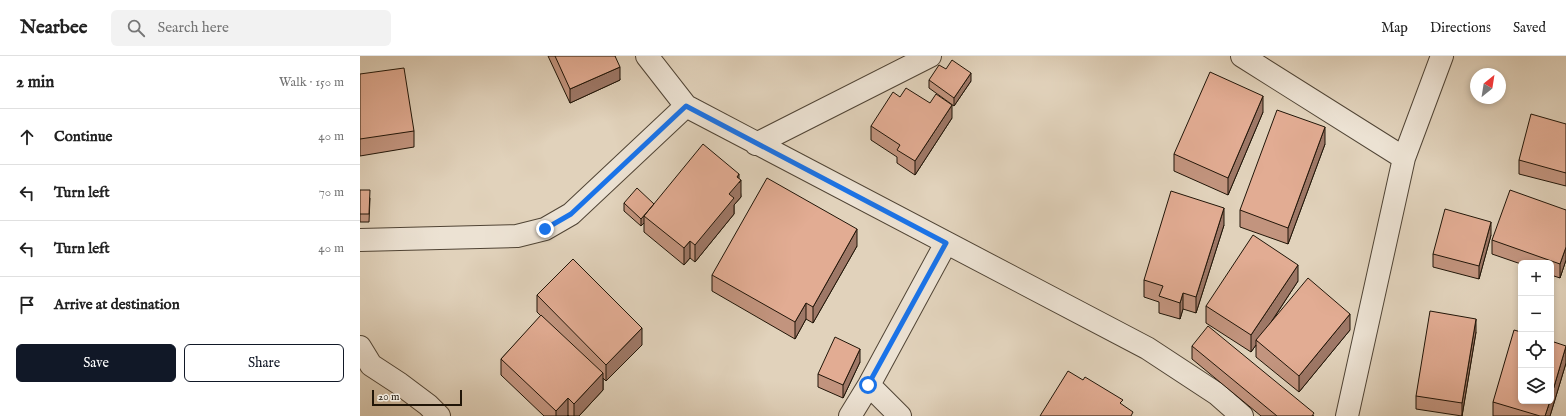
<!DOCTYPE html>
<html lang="en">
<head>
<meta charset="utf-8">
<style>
	body { margin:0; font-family:"IM FELL English",serif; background:#f2f2f2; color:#222 }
	.controls { position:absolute; right:12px; bottom:12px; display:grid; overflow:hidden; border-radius:6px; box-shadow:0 2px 6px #0003 }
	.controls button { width:36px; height:36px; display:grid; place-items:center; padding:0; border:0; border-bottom:1px solid #e0e0e0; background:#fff; color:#222; font:20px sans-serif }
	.compass { position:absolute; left:1110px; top:12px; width:36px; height:36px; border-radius:50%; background:#fff; box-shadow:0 2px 6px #0003; rotate:30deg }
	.scale { position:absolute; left:12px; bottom:10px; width:90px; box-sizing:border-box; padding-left:4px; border:2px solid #201508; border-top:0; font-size:11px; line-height:14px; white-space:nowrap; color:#201508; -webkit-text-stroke:3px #ece2d3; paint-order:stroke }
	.stop { position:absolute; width:12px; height:12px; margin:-9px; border:3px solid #1a73e8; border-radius:50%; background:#fff }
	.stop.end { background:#1a73e8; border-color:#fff; box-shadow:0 1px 4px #0008 }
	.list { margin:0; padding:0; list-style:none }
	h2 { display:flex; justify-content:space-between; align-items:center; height:52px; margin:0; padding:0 16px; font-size:17px }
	h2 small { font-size:13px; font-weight:400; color:#767676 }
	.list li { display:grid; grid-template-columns:26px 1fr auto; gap:12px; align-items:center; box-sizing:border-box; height:56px; padding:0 16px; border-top:1px solid #e0e0e0 }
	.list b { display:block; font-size:15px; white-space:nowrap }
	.list em { font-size:13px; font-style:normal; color:#767676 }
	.actions { display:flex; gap:8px; padding:12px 16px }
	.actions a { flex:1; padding:9px 0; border:1px solid #111827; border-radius:6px; text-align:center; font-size:14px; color:#111827 }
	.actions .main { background:#111827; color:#fff }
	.icon { flex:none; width:22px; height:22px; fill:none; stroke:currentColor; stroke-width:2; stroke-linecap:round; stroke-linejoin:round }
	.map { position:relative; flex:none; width:1206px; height:360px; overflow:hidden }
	header { display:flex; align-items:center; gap:24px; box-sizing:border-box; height:56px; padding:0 20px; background:#fff; border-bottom:1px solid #e0e0e0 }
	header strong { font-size:19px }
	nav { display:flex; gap:22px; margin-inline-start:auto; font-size:14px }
	.search { width:280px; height:36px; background:#f2f2f2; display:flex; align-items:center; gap:10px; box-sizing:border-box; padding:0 14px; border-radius:6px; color:#767676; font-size:15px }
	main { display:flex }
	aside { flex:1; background:#fff }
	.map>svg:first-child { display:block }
</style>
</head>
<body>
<header>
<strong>Nearbee</strong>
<div class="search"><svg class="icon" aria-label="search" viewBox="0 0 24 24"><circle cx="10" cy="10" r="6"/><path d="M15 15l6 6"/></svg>Search here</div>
<nav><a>Map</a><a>Directions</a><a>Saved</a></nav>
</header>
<main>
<aside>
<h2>2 min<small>Walk · 150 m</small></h2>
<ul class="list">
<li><svg class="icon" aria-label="ahead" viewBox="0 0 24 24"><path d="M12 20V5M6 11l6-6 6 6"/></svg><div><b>Continue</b></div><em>40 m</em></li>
<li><svg class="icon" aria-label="left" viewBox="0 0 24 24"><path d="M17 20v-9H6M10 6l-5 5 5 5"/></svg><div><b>Turn left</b></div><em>70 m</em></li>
<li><svg class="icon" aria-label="left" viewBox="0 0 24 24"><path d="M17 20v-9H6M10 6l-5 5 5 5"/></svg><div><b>Turn left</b></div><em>40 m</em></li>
<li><svg class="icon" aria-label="arrive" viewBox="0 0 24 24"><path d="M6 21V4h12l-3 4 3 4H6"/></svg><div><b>Arrive at destination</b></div></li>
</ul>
<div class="actions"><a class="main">Save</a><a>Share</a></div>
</aside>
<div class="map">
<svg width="1206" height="360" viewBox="0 0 1206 360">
	<rect width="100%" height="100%" fill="#e1d2bb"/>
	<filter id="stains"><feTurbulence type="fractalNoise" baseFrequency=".005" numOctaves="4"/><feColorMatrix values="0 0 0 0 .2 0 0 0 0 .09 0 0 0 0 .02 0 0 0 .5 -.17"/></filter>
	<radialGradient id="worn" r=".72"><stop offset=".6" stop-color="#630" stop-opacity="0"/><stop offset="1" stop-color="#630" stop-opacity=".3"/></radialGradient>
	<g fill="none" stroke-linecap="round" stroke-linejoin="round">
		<defs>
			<path id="minor" d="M 287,0 L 326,50 L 787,292 L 857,338 L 882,360
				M 882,0 L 1044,102
				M 396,88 L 570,0
				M 0,184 L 157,180 L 185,173 L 211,158 L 326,50
				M 0,291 L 11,309 L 40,328 L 68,349 L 79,360
				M 509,329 L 540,360
				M 490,360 L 509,329 L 586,187
				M 987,360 L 1044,102 L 1082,0"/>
		</defs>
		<use href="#minor" stroke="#504435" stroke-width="24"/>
		<use href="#minor" stroke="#ece2d3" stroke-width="22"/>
	</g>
	<path fill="#c2947e" stroke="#201508" d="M 188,0 L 255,0 L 260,24 L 210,47 Z
		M 0,18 L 54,75 L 54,91 L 0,100 Z
		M 569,24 L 611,25 L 594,50 L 569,32 Z
		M 540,41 L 592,62 L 555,119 L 537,107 L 537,101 L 511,84 L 511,70 Z
		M 903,56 L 868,139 L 814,115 L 814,98 Z
		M 1206,68 L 1206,130 L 1159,118 L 1159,104 Z
		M 965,88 L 928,188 L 880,171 L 880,154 Z
		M 379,123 L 381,141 L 374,149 L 374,158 L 335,206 L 330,202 L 324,209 L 284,176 L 284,167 L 281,170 L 264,155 L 264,147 L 294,148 Z
		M 0,134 L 10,142 L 9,166 L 0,166 Z
		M 1206,154 L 1206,204 L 1200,222 L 1191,219 L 1191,207 L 1161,207 L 1161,208 L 1132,198 L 1132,184 Z
		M 864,169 L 836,257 L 823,253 L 820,263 L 799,257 L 799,246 L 784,241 L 784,224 Z
		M 1131,179 L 1119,223 L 1073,211 L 1073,198 Z
		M 497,190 L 453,267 L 446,263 L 435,283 L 352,235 L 352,219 Z
		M 938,225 L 912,265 L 990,274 L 939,336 L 896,301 L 896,289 L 891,296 L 846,267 L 846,250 Z
		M 177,239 L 282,289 L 246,325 L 243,322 L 243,334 L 219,360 L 209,360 L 208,359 L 207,360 L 184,360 L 141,319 L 141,303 L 181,260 L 177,256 Z
		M 1116,276 L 1102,360 L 1056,353 L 1056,340 Z
		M 832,290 L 954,360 L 901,360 L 832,303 Z
		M 500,306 L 483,342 L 458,331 L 458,318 Z
		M 1206,307 L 1190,360 L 1133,360 L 1133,346 Z"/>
	<path fill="#9e7867" stroke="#201508" d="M 260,11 L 260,24 L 210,47 L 210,33 Z
		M 611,17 L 611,25 L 594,50 L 594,42 Z
		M 903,40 L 903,56 L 868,139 L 868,122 Z
		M 592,49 L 592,62 L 555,119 L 555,105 Z
		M 965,71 L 965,88 L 928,188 L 928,172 Z
		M 379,118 L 379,127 L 381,124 L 381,141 L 374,149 L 374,158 L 335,206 L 335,189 L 369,138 L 377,121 Z
		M 295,148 L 284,160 L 284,167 L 281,170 L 281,163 Z
		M 864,152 L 864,169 L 836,257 L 836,241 Z
		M 1131,166 L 1131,179 L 1119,223 L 1119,210 Z
		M 497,173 L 497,190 L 453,267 L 453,251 Z
		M 330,185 L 330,202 L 324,209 L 324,192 Z
		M 1206,191 L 1206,204 L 1200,222 L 1200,208 Z
		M 938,209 L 938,225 L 898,286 L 896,284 L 896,289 L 891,296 L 891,279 Z
		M 823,237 L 823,253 L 820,263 L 820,247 Z
		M 446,247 L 446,263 L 435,283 L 435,266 Z
		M 990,258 L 990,274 L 939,336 L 939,320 Z
		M 1116,263 L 1116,276 L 1102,360 L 1102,347 Z
		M 282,272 L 282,289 L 246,325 L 246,309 Z
		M 1206,290 L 1206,307 L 1190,360 L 1185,360 L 1190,345 L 1191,345 L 1191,341 Z
		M 500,293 L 500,306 L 483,342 L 483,329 Z
		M 243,317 L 243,334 L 219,360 L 214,360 L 214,348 Z
		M 208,342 L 208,359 L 207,360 L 196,360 L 196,355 Z"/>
	<path fill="#e2ac93" stroke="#201508" d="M 195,0 L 255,0 L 260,11 L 210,33 Z
		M 592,4 L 611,17 L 594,42 L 569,24 L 579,9 L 586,13 Z
		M 44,12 L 54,75 L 0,83 L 0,18 Z
		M 850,16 L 903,40 L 868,122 L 814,98 Z
		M 546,32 L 570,47 L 576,38 L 592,49 L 555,105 L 537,94 L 540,89 L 511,70 L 533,36 L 540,41 Z
		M 917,54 L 965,71 L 928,172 L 880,154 Z
		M 1171,58 L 1206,68 L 1206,117 L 1159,104 Z
		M 343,88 L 379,118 L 377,121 L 381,124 L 369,138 L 374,142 L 335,189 L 330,185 L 324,192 L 284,160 Z
		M 407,122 L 497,173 L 453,251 L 446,247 L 435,266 L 352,219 Z
		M 277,132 L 294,148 L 281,163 L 264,147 Z
		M 0,134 L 10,134 L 9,158 L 0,158 Z
		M 1150,134 L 1206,154 L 1206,191 L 1200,208 L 1132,184 Z
		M 811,135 L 864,152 L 836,241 L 823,237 L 820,247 L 799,240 L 803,230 L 784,224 Z
		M 1085,153 L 1131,166 L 1119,210 L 1073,198 Z
		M 893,179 L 938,209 L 891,279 L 846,250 Z
		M 213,203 L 282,272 L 246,309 L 177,239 Z
		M 948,222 L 990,258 L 939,320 L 896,284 Z
		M 1070,255 L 1116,263 L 1102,347 L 1056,340 Z
		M 181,259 L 243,317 L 214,348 L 208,342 L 196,355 L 141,303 Z
		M 848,270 L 954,357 L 952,360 L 917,360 L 832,290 Z
		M 1154,274 L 1161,276 L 1161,345 L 1190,345 L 1185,360 L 1180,360 L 1133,346 Z
		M 475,281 L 500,293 L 483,329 L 458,318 Z
		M 1191,285 L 1206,290 L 1191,341 Z
		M 708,315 L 723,324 L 725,321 L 763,344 L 760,347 L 773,356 L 771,360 L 680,360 Z"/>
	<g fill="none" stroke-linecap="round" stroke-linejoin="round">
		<path stroke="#1a73e8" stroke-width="5" d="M 185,173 L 211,158 L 326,50 L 586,187 L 508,329"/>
	</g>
	<rect width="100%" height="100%" filter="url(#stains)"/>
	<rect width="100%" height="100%" fill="url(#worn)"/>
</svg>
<div class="controls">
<button>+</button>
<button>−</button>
<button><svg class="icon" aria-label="locate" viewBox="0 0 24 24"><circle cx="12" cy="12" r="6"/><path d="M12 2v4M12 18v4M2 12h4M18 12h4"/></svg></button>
<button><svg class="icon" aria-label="layers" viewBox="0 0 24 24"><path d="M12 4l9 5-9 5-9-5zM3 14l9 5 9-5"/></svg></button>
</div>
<svg class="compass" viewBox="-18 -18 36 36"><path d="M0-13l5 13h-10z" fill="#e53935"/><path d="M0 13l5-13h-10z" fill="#767676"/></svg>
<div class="scale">20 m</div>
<div class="stop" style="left:508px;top:329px"></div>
<div class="stop end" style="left:185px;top:173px"></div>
</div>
</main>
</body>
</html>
